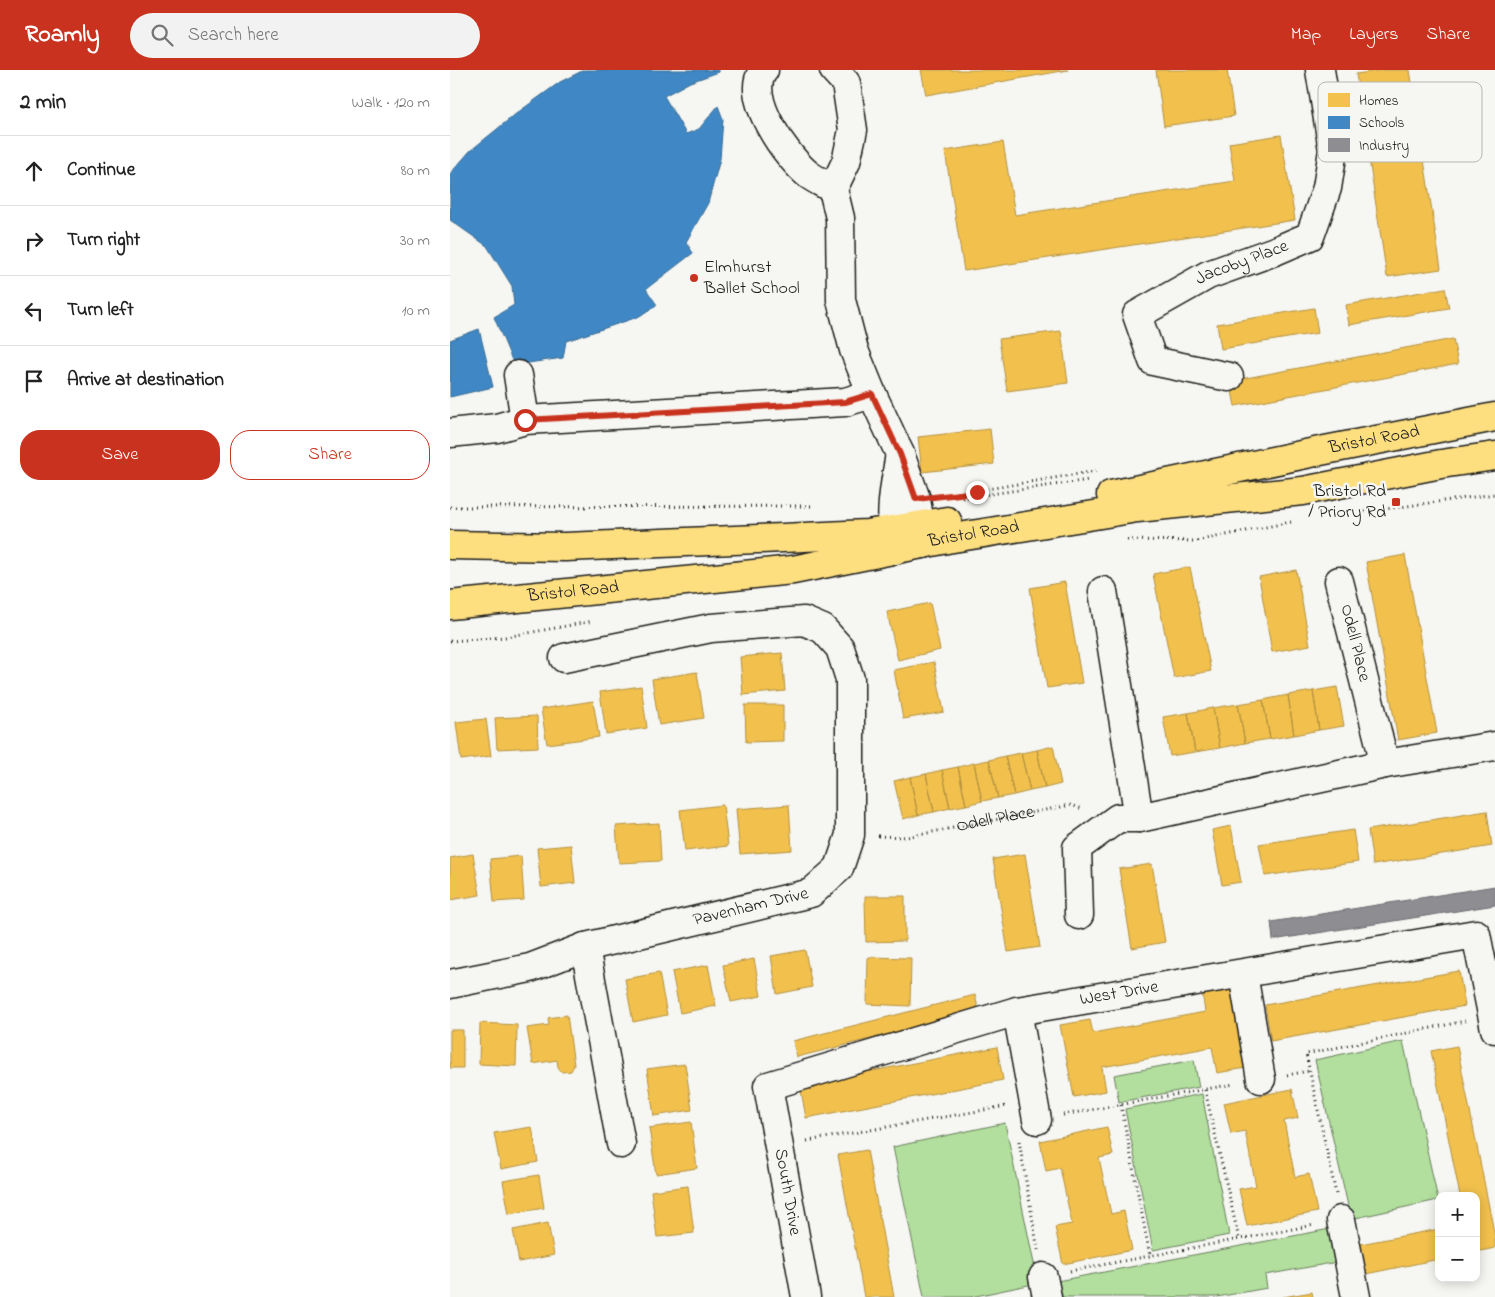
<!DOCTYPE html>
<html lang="en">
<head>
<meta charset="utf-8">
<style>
	body { margin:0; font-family:"Indie Flower",sans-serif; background:#f2f2f2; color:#222 }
	.controls { position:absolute; right:15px; bottom:15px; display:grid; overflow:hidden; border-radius:10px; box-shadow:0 2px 12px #0003 }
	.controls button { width:45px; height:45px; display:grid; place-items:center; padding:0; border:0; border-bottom:1px solid #e0e0e0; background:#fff; color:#222; font:25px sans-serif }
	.stop { position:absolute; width:15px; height:15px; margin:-11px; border:4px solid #c8321e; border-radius:50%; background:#fff }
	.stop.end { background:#c8321e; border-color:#fff; box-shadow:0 1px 5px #0008 }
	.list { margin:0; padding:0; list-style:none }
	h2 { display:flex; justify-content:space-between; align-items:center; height:65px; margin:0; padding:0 20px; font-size:21px }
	h2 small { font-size:16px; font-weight:400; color:#767676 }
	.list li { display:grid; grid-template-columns:32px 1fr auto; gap:15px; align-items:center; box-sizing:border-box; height:70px; padding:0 20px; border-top:1px solid #e0e0e0 }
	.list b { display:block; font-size:19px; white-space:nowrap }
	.list em { font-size:16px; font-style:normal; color:#767676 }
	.actions { display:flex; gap:10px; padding:15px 20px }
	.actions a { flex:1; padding:11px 0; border:1px solid #c8321e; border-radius:20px; text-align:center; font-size:18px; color:#c8321e }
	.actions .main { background:#c8321e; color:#fff }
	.icon { flex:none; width:28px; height:28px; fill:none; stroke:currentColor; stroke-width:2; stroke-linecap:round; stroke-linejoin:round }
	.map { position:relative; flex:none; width:1045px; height:1227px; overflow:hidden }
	header { display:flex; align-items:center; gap:30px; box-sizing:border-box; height:70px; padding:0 25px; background:#c8321e; color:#fff }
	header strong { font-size:24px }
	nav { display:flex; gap:28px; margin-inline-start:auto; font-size:18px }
	.search { width:350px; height:45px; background:#f2f2f2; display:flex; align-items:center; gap:12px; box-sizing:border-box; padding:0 18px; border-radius:28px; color:#767676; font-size:19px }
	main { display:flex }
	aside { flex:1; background:#fff }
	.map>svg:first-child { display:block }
</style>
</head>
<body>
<header>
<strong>Roamly</strong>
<div class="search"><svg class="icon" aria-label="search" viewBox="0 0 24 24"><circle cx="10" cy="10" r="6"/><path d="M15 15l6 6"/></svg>Search here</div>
<nav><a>Map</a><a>Layers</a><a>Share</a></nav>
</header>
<main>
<aside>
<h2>2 min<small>Walk · 120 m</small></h2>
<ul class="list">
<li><svg class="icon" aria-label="ahead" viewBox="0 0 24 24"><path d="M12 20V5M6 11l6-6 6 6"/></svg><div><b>Continue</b></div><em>80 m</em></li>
<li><svg class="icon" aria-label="right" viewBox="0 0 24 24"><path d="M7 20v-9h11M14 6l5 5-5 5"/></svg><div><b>Turn right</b></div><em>30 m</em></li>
<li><svg class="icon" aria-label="left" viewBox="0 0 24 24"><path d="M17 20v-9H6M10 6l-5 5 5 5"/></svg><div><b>Turn left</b></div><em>10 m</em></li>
<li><svg class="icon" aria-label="arrive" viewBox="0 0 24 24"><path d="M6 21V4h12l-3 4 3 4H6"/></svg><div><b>Arrive at destination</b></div></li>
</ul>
<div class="actions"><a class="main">Save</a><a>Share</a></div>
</aside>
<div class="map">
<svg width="1045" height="1227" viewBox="0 0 1045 1227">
	<rect width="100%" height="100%" fill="#f6f6f2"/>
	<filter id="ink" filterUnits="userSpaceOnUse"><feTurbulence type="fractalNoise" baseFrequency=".02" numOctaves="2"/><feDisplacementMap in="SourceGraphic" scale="10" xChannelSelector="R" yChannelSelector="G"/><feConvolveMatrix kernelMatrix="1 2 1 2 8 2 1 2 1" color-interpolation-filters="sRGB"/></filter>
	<g filter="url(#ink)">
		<path fill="#b2df9d" stroke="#677e5c" d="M 953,971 L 988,1130 L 901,1149 L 865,990 Z
			M 744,990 L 749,1017 L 669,1032 L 664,1005 Z
			M 752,1024 L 779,1165 L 703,1180 L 675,1039 Z
			M 555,1053 L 588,1213 L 521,1227 L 474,1227 L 443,1077 Z
			M 880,1159 L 887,1192 L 815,1205 L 817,1218 L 767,1227 L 611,1227 L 607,1211 Z"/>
		<path fill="#f2c14e" stroke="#b2903f" d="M 471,0 L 618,0 L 476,25 Z
			M 706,0 L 777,0 L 784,46 L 714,56 Z
			M 933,0 L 960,0 L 991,199 L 937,207 L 906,4 Z
			M 831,65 L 845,150 L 514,201 L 495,81 L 553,72 L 565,145 L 785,111 L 779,73 Z
			M 995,218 L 999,238 L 899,255 L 896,235 Z
			M 864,238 L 868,263 L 771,279 L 767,254 Z
			M 611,261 L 618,313 L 557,321 L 549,269 Z
			M 1003,269 L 1008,294 L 785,336 L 780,311 Z
			M 540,359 L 544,394 L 472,402 L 468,367 Z
			M 955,485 L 987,663 L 948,670 L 916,492 Z
			M 740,497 L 761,601 L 724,608 L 703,504 Z
			M 846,500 L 860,575 L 822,582 L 809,507 Z
			M 615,512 L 632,613 L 597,618 L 580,518 Z
			M 480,533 L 490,580 L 448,590 L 437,542 Z
			M 332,583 L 335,621 L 293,625 L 290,587 Z
			M 484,592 L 494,642 L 453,649 L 444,600 Z
			M 247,602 L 254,648 L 209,655 L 202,609 Z
			M 191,616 L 197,658 L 156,664 L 150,622 Z
			M 887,617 L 894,656 L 869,660 L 863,621 Z
			M 863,621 L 869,660 L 844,665 L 838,625 Z
			M 838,625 L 844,665 L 820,669 L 813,630 Z
			M 813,630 L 820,669 L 795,673 L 788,634 Z
			M 143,631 L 149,667 L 97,674 L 91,639 Z
			M 788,634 L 795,673 L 770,678 L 763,638 Z
			M 295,635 L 333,635 L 333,671 L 296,672 Z
			M 763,638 L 770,678 L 745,682 L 738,643 Z
			M 738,643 L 745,682 L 720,686 L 713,647 Z
			M 87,646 L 88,677 L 47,679 L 45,648 Z
			M 36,649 L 41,686 L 11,690 L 6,652 Z
			M 603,676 L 611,714 L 595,718 L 587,680 Z
			M 587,680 L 595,718 L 580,721 L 571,683 Z
			M 571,683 L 580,721 L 564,725 L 555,686 Z
			M 555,686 L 564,725 L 548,728 L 539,690 Z
			M 539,690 L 548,728 L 532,731 L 524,693 Z
			M 524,693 L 532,731 L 516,735 L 508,697 Z
			M 508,697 L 516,735 L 500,738 L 492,700 Z
			M 492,700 L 500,738 L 484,742 L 476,704 Z
			M 476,704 L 484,742 L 468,745 L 460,707 Z
			M 460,707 L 468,745 L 453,749 L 444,711 Z
			M 273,735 L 278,776 L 235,781 L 230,740 Z
			M 339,735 L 342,780 L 290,784 L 286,739 Z
			M 1037,741 L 1042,776 L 923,795 L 918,760 Z
			M 209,753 L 211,791 L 169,793 L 166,756 Z
			M 781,756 L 791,812 L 772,815 L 762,760 Z
			M 903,760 L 908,792 L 815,806 L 809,774 Z
			M 121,775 L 125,813 L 91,817 L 87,778 Z
			M 23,784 L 30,825 L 0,830 L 0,788 Z
			M 575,784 L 590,877 L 558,882 L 543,789 Z
			M 71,786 L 74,830 L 44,832 L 40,789 Z
			M 702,794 L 715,872 L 682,878 L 669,799 Z
			M 415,826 L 455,826 L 455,871 L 416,872 Z
			M 355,880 L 362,917 L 327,924 L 321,886 Z
			M 418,887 L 461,888 L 460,936 L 417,934 Z
			M 304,889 L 311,926 L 281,932 L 273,895 Z
			M 258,895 L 266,936 L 230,943 L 222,902 Z
			M 1009,901 L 1015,936 L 821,971 L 815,935 Z
			M 209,903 L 217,945 L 183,952 L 175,909 Z
			M 781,917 L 796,998 L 767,1003 L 762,977 L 652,997 L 656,1021 L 624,1027 L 610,955 L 640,950 L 643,963 L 755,942 L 752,922 Z
			M 525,925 L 529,942 L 347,987 L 343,971 Z
			M 117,945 L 124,995 L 121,1001 L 112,1002 L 108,997 L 107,990 L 83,994 L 77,958 L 99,955 L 98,948 Z
			M 30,953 L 67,955 L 66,996 L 29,994 Z
			M 0,960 L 13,960 L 13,998 L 0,998 Z
			M 1007,976 L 1045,1167 L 1045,1178 L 1026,1182 L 1026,1126 L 1010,1126 L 981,981 Z
			M 547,977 L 553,1010 L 356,1048 L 350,1015 Z
			M 235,994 L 242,1040 L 204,1046 L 197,999 Z
			M 842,1019 L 848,1048 L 834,1051 L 845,1107 L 859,1104 L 867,1142 L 797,1156 L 789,1119 L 806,1116 L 795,1061 L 781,1064 L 774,1033 Z
			M 241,1052 L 247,1098 L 206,1104 L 199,1058 Z
			M 82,1057 L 88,1092 L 51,1099 L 44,1063 Z
			M 657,1057 L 663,1085 L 649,1088 L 661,1144 L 674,1141 L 682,1180 L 613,1194 L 605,1157 L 622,1154 L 610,1098 L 596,1101 L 590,1071 Z
			M 417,1080 L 444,1227 L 414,1227 L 388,1085 Z
			M 89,1105 L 94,1138 L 59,1144 L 53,1111 Z
			M 238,1116 L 244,1163 L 207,1167 L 201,1121 Z
			M 98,1153 L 104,1185 L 69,1192 L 63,1160 Z
			M 989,1159 L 989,1189 L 906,1206 L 900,1176 Z
			M 862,1222 L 863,1227 L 833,1227 Z"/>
		<path fill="#3f88c5" stroke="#346892" d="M 134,0 L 269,0 L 269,2 L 240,12 L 214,26 L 236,64 L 249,59 L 268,36 L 273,49 L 270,89 L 258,133 L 236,172 L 243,183 L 196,219 L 207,235 L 188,247 L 116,271 L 113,288 L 64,295 L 44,247 L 64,235 L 62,216 L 37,176 L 0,150 L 0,104 L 20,81 L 67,43 L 110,12 Z
			M 29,259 L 43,317 L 0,327 L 0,270 Z"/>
		<path fill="#8d8d92" stroke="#6b6b6f" d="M 1045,816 L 1045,835 L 823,870 L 821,852 Z"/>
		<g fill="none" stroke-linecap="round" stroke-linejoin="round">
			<defs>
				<g id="minor">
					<path d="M 314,0 C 292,26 338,89 359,105 C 366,110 375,114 383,119"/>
					<path d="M 384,0 L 396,13 L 403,60 L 396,92 L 383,119 L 390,148 L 391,230 L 404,280 L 422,324 L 450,384"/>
					<path d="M 68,305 L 75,350"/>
					<path id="s2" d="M 779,307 L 703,291 L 687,245 L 758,205 L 825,181 L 860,166 L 877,118 L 883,80 L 870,0"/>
					<path d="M 0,363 L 47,358 L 75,350 L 395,332 L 422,324"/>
					<path d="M 445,480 C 439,444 444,419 450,384 L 466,429 L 473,474"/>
					<path id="s3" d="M 889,511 L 935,694"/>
					<path d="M 653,521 L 689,748"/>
					<path d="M 629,845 L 627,778 L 668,748 L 689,748 L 935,694 L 1045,676"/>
					<path d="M 135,877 L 171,1074"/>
					<path d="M 793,904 L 811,1009"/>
					<path id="s4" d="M 0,914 L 80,898 L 135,877 L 361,823 L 389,798 L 400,765 L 400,609 L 390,578 L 373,559 L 354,551 L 261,558 L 114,588"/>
					<path d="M 567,941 L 587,1050"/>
					<path d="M 891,1150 L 906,1227"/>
					<path d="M 593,1207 L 597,1227"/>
					<path id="s5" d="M 356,1227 L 318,1016 L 567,941 L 1026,864 L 1045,959"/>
				</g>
				<g id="highway">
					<path id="s6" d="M 661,425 L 870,381 L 1045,347"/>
					<path d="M 0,475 L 115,477 L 333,468 L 417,464 L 497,451"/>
					<path id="s7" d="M 0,535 L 343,500 L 497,469 L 687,438 L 853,421 L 991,394 L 1045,386"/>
				</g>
			</defs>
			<use href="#minor" stroke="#1c1c1c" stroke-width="31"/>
			<use href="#highway" stroke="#1c1c1c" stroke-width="31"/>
			<g stroke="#1c1c1c" stroke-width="3" stroke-dasharray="1 4" stroke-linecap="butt">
				<path d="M 507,424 L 646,401"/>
				<path d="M 512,428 L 639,410"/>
				<path d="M 0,437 L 364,436"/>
				<path d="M 884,446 L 1045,424"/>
				<path d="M 677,470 L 746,471 L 841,452"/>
				<path d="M 0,571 L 56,567 L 143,551"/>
				<path id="s1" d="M 428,766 L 457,767 L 621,735 L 633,739"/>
				<path d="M 837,1005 L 859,1001"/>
				<path d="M 755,1020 L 789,1169"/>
				<path d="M 671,1035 L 700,1186"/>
				<path d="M 613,1045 L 784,1014"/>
				<path d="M 357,1071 L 557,1036"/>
				<path d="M 569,1071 L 588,1180"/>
				<path d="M 886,1124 L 856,984 L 1015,951"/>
				<path d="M 620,1201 L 864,1155"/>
			</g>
			<use href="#minor" stroke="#f6f6f2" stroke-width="28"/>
			<use href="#highway" stroke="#fddf80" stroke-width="28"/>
		</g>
	</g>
	<g fill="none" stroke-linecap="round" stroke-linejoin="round" filter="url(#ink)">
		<path stroke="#c8321e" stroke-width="6" d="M 75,350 L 395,332 L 422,324 L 450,384 L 466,429 L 527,422"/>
	</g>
	<g fill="#c8321e" stroke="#f6f6f2" stroke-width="2">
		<circle cx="244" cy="208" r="5"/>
		<rect x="941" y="427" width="10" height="10" rx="2.5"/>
	</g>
	<g text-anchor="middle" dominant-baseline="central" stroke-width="5" stroke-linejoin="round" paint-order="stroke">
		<g font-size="18" fill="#1c1c1c" stroke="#f6f6f2">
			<text stroke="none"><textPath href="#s2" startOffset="244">Jacoby Place</textPath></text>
			<text stroke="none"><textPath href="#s6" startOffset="269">Bristol Road</textPath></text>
			<text stroke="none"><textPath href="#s7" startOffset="529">Bristol Road</textPath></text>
			<text stroke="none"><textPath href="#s7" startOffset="124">Bristol Road</textPath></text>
			<text stroke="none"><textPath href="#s3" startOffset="64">Odell Place</textPath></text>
			<text stroke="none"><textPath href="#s1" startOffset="119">Odell Place</textPath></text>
			<text stroke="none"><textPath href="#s4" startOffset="311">Pavenham Drive</textPath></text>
			<text stroke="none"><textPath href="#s5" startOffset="578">West Drive</textPath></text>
			<text transform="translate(337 1122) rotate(80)">South Drive</text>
		</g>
		<g font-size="18" fill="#1c1c1c" stroke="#f6f6f2" text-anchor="start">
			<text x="254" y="198">Elmhurst<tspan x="254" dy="21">Ballet School</tspan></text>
			<text x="936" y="422" text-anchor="end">Bristol Rd<tspan x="936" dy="21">/ Priory Rd</tspan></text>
		</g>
	</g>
	<rect x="868" y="12" width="164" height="80" rx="8" fill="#f6f6f2" stroke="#b5b5b2" stroke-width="1"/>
	<rect x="878" y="23" width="22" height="14" fill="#f2c14e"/>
	<rect x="878" y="46" width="22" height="13" fill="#3f88c5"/>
	<rect x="878" y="68" width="22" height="14" fill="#8d8d92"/>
	<g font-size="14" fill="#1c1c1c">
		<text x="909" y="35">Homes</text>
		<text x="909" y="57">Schools</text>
		<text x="909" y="80">Industry</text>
	</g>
</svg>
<div class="controls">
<button>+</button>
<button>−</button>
</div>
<div class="stop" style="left:75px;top:350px"></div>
<div class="stop end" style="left:527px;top:422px"></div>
</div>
</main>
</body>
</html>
